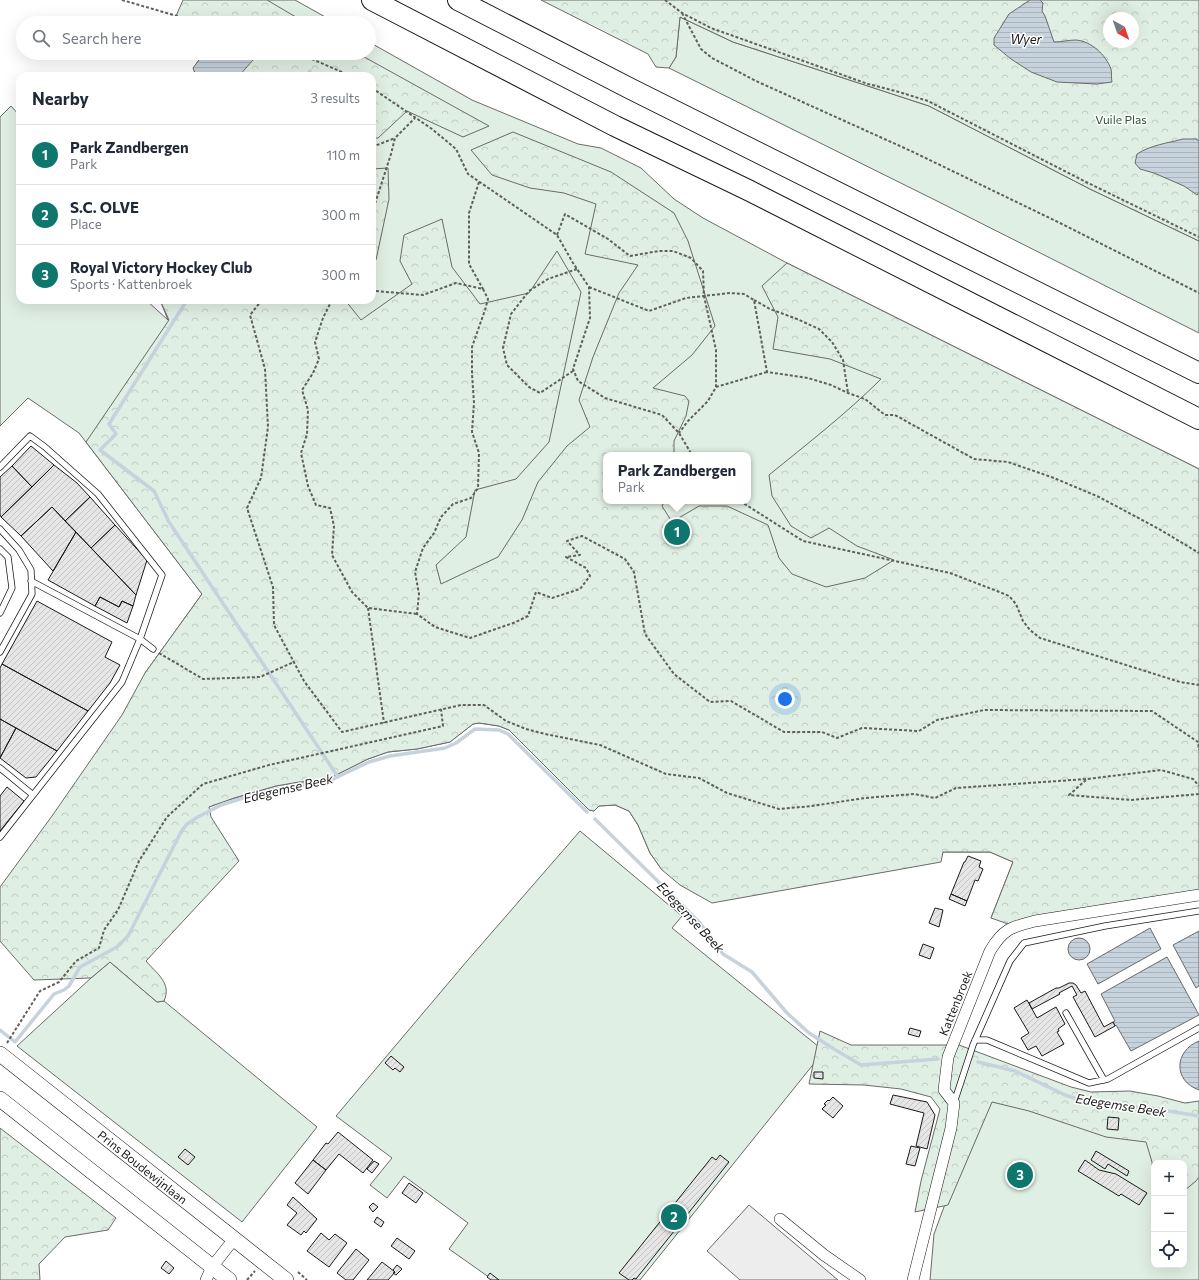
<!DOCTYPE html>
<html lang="en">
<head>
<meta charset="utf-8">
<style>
	body { margin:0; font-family:Commissioner,sans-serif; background:#f2f2f3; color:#1f2937 }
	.controls { position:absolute; right:12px; bottom:12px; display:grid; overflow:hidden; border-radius:8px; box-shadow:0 4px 16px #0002 }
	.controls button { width:36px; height:36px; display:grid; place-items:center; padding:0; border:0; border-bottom:1px solid #e0e1e3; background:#fff; color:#1f2937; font:20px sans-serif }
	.compass { position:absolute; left:1103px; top:12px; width:36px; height:36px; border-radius:50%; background:#fff; box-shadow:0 4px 16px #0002; rotate:140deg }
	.you { position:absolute; left:785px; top:699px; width:14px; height:14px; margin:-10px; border:3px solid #fff; border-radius:50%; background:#1a73e8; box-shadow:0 0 0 6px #1a73e833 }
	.badge { display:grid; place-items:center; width:26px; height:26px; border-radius:50%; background:#0f766e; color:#fff; font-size:13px; font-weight:700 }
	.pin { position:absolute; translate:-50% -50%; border:2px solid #fff; box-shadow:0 1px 4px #0006 }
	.popup { position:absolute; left:603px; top:452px; width:148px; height:52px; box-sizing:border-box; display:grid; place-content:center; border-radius:8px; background:#fff; filter:drop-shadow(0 1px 3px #0005); font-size:13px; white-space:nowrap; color:#747a83 }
	.popup b { font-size:15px; color:#1f2937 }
	.popup::after { content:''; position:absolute; left:50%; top:100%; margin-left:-8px; border:8px solid transparent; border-top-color:#fff }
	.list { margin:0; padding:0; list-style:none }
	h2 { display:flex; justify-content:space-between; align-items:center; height:52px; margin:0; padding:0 16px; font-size:17px }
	h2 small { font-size:13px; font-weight:400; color:#747a83 }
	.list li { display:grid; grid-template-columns:26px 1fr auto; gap:12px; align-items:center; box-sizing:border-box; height:60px; padding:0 16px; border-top:1px solid #e0e1e3 }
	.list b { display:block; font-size:15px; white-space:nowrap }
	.list p { margin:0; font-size:13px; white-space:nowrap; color:#747a83 }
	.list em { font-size:13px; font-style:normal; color:#747a83 }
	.icon { flex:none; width:22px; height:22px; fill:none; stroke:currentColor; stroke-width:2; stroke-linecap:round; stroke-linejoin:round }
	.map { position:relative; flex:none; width:1199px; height:1280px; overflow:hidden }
	.search { position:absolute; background:#fff; box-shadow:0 4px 16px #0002; left:16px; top:16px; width:360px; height:44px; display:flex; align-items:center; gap:10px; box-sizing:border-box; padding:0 14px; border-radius:22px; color:#747a83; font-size:15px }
	.panel { position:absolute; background:#fff; box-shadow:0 4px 16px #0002; left:16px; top:72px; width:360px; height:232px; border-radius:12px }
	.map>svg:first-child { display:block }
</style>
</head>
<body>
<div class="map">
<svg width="1199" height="1280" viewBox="0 0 1199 1280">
	<defs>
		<pattern id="forest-crowns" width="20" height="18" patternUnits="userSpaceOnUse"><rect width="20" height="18" fill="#e0efe3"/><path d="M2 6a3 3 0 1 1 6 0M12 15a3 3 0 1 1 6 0" fill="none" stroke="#c0ccc2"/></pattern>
		<pattern id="water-rules" width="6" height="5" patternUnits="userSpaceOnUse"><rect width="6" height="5" fill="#c6d2dc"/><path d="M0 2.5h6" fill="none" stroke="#aab4bc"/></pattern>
		<pattern id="building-hatch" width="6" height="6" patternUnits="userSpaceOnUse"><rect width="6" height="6" fill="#e6e6e6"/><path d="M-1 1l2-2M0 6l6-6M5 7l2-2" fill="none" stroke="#c5c5c5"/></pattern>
	</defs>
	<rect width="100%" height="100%" fill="#fff"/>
	<path fill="#e0efe3" stroke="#6a6a6a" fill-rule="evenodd" d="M 232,0 L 295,0 L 336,23 L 221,23 Z
		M 680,17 L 733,42 L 929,106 L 1090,189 L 1199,241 L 1199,333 L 935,200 L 669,68 L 676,57 Z
		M 369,42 L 472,100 L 578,144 L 601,148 L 641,168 L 674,199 L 703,218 L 787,263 L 1199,469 L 991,918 L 1013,862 L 990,852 L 942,852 L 662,870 L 650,853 L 638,825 L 629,811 L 615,805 L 599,806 L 594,811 L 589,810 L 509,730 L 499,726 L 479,723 L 473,724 L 450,742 L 417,749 L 388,752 L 368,759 L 332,777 L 321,781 L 299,782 L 276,786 L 222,802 L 209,807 L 145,673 L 202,594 L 79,433 L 28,398 L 0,426 L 0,117 L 11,106 L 20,116 L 20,300 L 146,300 L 168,320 L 160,300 L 372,300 L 372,76 L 195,76 L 203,53 L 369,53 ZM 606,455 L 748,455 L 748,501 L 606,501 Z
		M 580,831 L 682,916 L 672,928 L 824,1051 L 640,1280 L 493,1280 L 449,1249 L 468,1223 L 404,1176 L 387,1198 L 370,1185 L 392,1158 L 336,1116 L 467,961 Z
		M 110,962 L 157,1002 L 164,1001 L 317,1127 L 242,1222 L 17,1046 L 91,978 Z
		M 986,1093 L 1199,1127 L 1199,1280 L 930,1280 L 934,1234 ZM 1154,1163 L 1184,1163 L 1184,1265 L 1154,1265 Z"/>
	<path fill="url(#forest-crowns)" stroke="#6a6a6a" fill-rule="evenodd" d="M 183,0 L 267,0 L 306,23 L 193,23 L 176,16 Z
		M 541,0 L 1199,0 L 1199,241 L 1090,189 L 929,106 L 733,42 L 680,17 L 676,57 L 669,68 L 656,67 L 648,54 ZM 1109,18 L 1133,18 L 1133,42 L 1109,42 Z
		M 203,53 L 357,53 L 489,126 L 463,137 L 407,111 L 378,138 L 372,138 L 372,76 L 195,76 L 194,68 Z
		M 513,132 L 611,172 L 674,213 L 688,241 L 715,326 L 692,355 L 653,388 L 685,396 L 689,401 L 686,416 L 674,441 L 674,455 L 606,455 L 606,501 L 665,501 L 662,506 L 672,522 L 699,506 L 727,506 L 768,525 L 779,558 L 792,574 L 826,587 L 865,578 L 894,560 L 857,546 L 829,528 L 811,538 L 791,526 L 772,496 L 769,475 C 807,444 846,414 881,379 L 830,359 L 773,349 L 778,317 L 762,286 L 787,263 L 1199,469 L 1199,895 L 1014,926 L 991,918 L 1013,862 L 990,852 L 943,852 L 941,862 L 712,903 L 680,885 L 662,870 L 650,853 L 638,825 L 629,811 L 615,805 L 599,806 L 594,811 L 589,810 L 509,730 L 499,726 L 479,723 L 473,724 L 450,742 L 417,749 L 388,752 L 368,759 L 332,777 L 321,781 L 299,782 L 276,786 L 234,798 L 209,807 L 211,817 L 239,861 L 146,961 C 157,974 172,983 164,1001 L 157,1002 L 110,962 L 91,978 L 34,980 L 0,941 L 0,887 L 52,816 L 122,715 L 145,673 L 202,594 L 86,442 L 169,320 L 160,300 L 345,300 L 361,320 L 412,284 L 400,261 L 404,235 L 442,219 L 452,267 L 480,304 L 529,293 L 557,251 L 581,292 L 549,442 L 516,479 L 475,490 L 466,537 L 436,565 L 441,584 L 498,557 L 522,520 L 538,482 L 567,446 L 590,427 L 579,400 L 593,357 L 619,293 L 638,265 L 585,254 L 596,204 L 564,193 L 530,188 L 492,175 L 471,150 Z
		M 388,168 L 389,199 L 376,260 L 372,262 L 372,169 Z
		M 820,1031 L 851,1045 L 959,1045 L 1071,1087 L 1091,1092 L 1130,1091 L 1158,1096 L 1185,1103 L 1199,1101 L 1199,1177 L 1196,1181 L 1184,1191 L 1184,1163 L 1154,1163 L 1154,1193 L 1152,1162 L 1146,1142 L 1106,1137 L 1029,1111 L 992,1102 L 948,1205 L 915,1212 L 921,1181 L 940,1109 L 931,1097 L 901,1089 L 864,1085 L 809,1084 Z
		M 0,1128 L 116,1218 L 108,1230 L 65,1237 L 39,1264 L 40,1280 L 0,1280 Z"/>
	<path fill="#ededed" stroke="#6a6a6a" d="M 749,1205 L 838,1280 L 740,1280 L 707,1251 Z"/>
	<path fill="url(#water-rules)" stroke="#6a6a6a" d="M 1030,0 L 1040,0 L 1043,3 L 1042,11 L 1045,16 L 1054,42 C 1061,42 1069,40 1076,40 C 1091,41 1106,55 1111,69 C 1112,73 1111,78 1112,82 L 1097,84 L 1057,82 L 1031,72 L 1011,59 L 994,45 L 994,38 L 1009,14 Z
		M 204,53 L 253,53 L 255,55 L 253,60 L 239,76 L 196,76 L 193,68 Z
		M 1183,139 L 1196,139 L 1199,141 L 1199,192 L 1197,195 L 1184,186 L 1154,173 L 1140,169 L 1135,163 L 1137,154 C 1151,145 1168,143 1183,139 Z
		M 1150,928 L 1161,949 L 1098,984 L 1087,964 Z
		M 1199,931 L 1199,986 L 1196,988 L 1173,945 Z
		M1068 949a11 11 0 1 1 22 0a11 11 0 1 1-22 0Z
		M 1167,957 L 1199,1015 L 1131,1051 L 1116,1025 L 1115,1026 L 1113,1022 L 1115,1021 L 1101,994 Z
		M 1199,1041 L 1199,1090 C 1173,1081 1174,1051 1199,1041 Z"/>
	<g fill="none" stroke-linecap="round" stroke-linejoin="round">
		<path stroke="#c6d2dc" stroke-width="3.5" d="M 307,76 L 310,71
			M 187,300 L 109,424 L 116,434 L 100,450 L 154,491 L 169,522 L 338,777
			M 595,819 L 700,923 L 723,954 L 752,972 L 787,1013 L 809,1033 L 834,1049 L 861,1065 L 938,1059
			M 0,1030 L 15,1042 L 54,994 L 64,990 L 69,986 L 80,967 L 117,947 L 128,936 L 181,832 L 186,825 L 196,818 L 221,805 L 253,795 L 277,789 L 329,781 L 369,762 L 390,756 L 445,748 L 456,743 L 475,729 L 499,730 L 508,734 L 587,812
			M 978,1062 L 1015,1071 L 1065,1095 L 1087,1102 L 1111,1106 L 1150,1108 L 1199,1116"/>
	</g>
	<path fill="url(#building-hatch)" stroke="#1a1a1a" d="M 31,446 L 54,465 L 32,487 L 12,466 Z
		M 54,465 L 77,483 L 90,497 L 65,521 L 52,507 L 21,536 L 1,517 Z
		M 12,466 L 32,487 L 1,517 L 0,515 L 0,477 Z
		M 90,497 L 115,525 L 91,548 L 65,521 Z
		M 52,507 L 76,532 L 53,571 L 21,536 Z
		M 115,525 L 147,560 L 136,595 L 91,548 Z
		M 76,532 L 136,595 L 133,606 L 122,601 L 119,607 L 100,597 L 95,606 L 48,580 Z
		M 100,597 L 119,607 L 122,601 L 133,606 L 127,623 L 95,606 Z
		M 37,601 L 112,642 L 105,657 L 120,665 L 110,683 L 88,711 L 2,664 Z
		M 2,664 L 88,711 L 57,751 L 0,719 L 0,668 Z
		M 0,719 L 16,728 L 0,758 Z
		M 16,728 L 57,751 L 36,777 L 26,778 L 0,758 Z
		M 7,787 L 24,801 L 0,831 L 0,796 Z
		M 968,856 L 981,861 L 979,867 L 983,869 L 978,881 L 975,880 L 967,901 L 951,894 L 964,862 L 965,862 Z
		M 951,894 L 967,901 L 965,906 L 949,899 Z
		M 935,908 L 943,910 L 939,927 L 929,923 Z
		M 923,944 L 934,948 L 930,959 L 919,955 Z
		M 1069,983 L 1073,983 L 1076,985 L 1081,993 L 1085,991 L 1104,1027 L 1113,1022 L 1115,1026 L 1095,1037 L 1073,997 L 1077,995 L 1072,986 L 1059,993 L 1060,994 L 1032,1009 L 1029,1003 L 1056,988 L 1059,988 Z
		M 1027,1000 L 1037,1018 L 1056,1007 L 1065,1024 L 1058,1029 L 1059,1031 L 1057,1032 L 1064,1044 L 1042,1056 L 1036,1046 L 1028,1050 L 1021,1038 L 1029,1033 L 1014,1008 Z
		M 910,1028 L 921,1031 L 919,1037 L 908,1034 Z
		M 391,1056 L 404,1067 L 400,1072 L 395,1068 L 393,1070 L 385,1063 Z
		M 814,1072 L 823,1072 L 823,1079 L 814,1078 Z
		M 893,1095 L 927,1102 L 935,1115 L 927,1149 L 916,1146 L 924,1113 L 890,1104 Z
		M 833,1097 L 843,1106 L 833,1118 L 822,1109 L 826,1105 L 824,1104 L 828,1100 L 829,1101 Z
		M 1108,1117 L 1119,1118 L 1118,1130 L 1107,1129 Z
		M 338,1132 L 373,1160 L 363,1173 L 339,1154 L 326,1170 L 313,1160 L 326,1143 L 328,1144 Z
		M 911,1146 L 920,1148 L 915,1166 L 906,1164 Z
		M 185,1149 L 195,1157 L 188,1165 L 178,1157 Z
		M 1096,1151 L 1129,1171 L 1127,1176 L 1108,1164 L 1105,1169 L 1091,1160 Z
		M 720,1155 L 729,1162 L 636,1279 L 634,1278 L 632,1280 L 629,1280 L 619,1273 L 712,1157 L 716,1160 Z
		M 313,1160 L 326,1170 L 308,1194 L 295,1183 Z
		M 1085,1160 L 1099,1170 L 1116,1174 L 1147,1193 L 1139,1205 L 1121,1194 L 1119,1196 L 1078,1171 Z
		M 374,1161 L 379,1164 L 372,1173 L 367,1169 Z
		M 409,1183 L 423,1193 L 416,1203 L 402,1193 Z
		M 293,1197 L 317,1219 L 306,1233 L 304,1231 L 301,1235 L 287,1225 L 297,1213 L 287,1205 Z
		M 373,1203 L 378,1207 L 373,1212 L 369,1207 Z
		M 377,1217 L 384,1222 L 381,1227 L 374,1222 Z
		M 321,1233 L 329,1240 L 335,1234 L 347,1243 L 329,1267 L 307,1251 Z
		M 397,1238 L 415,1251 L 409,1259 L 391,1246 Z
		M 356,1249 L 369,1260 L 353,1280 L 346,1280 L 337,1273 Z
		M 166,1261 L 174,1268 L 169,1274 L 161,1268 Z
		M 382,1262 L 395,1272 L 388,1280 L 367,1280 Z
		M 397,1265 L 402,1269 L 396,1275 L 393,1273 L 395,1272 L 393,1270 Z
		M 490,1273 L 499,1280 L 491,1280 L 487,1277 Z"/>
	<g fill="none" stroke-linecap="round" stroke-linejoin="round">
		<defs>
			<path id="service" d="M 0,467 L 30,436 L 45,447 L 98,494 L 162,575 L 140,639 L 153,649
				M 0,529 L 19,550 L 31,570 L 32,594 L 0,652
				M 0,549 L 8,557 L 12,588 L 0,613
				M 31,581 L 140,639 L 122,682 L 33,795
				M 0,768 L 33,795 L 0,837
				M 1066,1013 L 1104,1080
				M 975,1040 L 987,1040 L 1089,1083 L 1108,1079 L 1199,1028
				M 954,1103 L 973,1045 L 1010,961 L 1024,943 L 1105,926 L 1199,911"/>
			<path id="minor" d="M 780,1219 L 824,1255 L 860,1280
				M 206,1280 L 212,1267 L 234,1239
				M 913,1280 L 951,1128 L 954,1103 L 944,1090 L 948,1057 L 990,951 C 1003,929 1011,927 1035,921 L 1199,895"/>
			<g id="secondary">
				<path id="s1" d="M 0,1054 L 286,1280"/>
				<path d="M 0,1099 L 229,1280"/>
			</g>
			<path id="motorway" d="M 372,0 L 615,126 L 748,190 L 1199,419
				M 458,0 L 631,89 L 1199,373"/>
		</defs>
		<use href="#service" stroke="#1a1a1a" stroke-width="7"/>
		<use href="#minor" stroke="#1a1a1a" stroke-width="12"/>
		<use href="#secondary" stroke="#1a1a1a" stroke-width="16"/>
		<use href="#motorway" stroke="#1a1a1a" stroke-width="22"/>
		<path stroke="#5f5f5f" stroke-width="2" stroke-dasharray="3 2" stroke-linecap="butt" d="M 122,0 L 201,23
			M 665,0 L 682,13 L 711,28 L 868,84 L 899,92 L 928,101 L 1086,182 L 1199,237
			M 682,13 L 701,49 L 712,58 L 756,81 L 911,151 L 1060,223 L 1199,293
			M 298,53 L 351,76
			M 372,88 L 432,129 L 456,149 L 468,174 L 557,235 L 573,263 L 589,287 L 590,318 L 573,369 L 578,381 L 605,398 L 662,415 L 679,433 L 692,455
			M 372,147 L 395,138
			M 479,182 L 469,213 L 469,264 L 483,289
			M 372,213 L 391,154 L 395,138 L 415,118
			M 372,232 L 375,291 L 423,295 L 456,283 L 483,289 L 488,299 L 485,310 L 472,347 L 472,374 L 474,403 L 472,432 L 479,453 L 478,488 L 471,498 L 453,504 L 441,517 L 434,533 L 423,548 L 415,572 L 419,594 L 417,614 L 435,627 L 470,638 L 516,622 L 528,616 L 536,592 L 552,598 L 580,589 L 590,576 L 586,568 L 566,557 L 580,555 L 567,541 L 582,536 L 625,559 L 634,572 L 645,634 L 674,674 L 710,702 L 731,701 L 784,732 L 822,732 L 837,738 L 862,728 L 919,731 L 937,720 L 984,710 L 1152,711 L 1198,742 L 1199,750
			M 557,235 L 565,214 L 608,239 L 630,256 L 659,251 L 673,251 L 691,258 L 703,271 L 704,296 L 716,350 L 716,387 L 708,401 L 688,421 L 679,433
			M 589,287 L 649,311 L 686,298 L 730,293 L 744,294 L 754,300 L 767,372 L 808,378 L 831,385 L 848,393 L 865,399 L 885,415 L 895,415 L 974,459 L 1008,462 L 1054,478 L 1099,497 L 1159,529 L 1199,553
			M 262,300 L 250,315 L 265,369 L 268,427 L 261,478 L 247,508 L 273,587 L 274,625 L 304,681 L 342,732 L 461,705 L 484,705 L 506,721 L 526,729 L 545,734 L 600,745 L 666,774 L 699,778 L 727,793 L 779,809 L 812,806 L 865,798 L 914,794 L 935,798 L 956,788 L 1087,779 L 1161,770 L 1193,779 L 1199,786
			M 332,300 L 323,318 L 315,342 L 319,359 L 313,373 L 302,390 L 308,410 L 307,434 L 301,453 L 308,486 L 316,505 L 330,508 L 334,526 L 332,555 L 352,592 L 368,608 L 417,614
			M 754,300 L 770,309 L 797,319 L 819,329 L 832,342 L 843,360 L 848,393
			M 573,371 L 540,393 L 529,387 L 507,365 L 503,348 L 511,314 L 529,291 L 548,279 L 577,269
			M 716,387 L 767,372
			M 740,501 L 803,541 L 950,573 L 997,591 L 1009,596 L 1016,604 L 1023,621 L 1030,630 L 1040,638 L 1180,682 L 1199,685
			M 368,608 L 384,723
			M 159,653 L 203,679 L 260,677 L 294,662
			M 1086,780 L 1069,795 L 1131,800 L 1199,794
			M 7,1043 L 40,991 L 59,982 L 76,961 L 99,948 L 104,930 L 118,910 L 139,861 L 167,817 L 203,784 L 269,765 L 443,726 L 441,709
			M 298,1272 L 307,1280
			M 247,1280 L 255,1271"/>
		<use href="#service" stroke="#fff" stroke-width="5.5"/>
		<use href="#minor" stroke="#fff" stroke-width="11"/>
		<use href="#secondary" stroke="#fff" stroke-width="15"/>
		<use href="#motorway" stroke="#fff" stroke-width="20"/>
	</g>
	<g text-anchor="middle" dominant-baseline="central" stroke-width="3" stroke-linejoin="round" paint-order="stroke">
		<g font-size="12" fill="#2b5a34" stroke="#fff">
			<text x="1121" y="119">Vuile Plas</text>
		</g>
		<g font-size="12" fill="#1a1a1a" stroke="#fff">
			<text transform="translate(955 1003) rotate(-68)">Kattenbroek</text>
			<text stroke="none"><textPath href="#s1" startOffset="182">Prins Boudewijnlaan</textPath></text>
		</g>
		<g font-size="13" font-style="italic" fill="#1a1a1a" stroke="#fff">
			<text x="1026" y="39">Wyer</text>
			<text transform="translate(288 788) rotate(-13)">Edegemse Beek</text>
			<text transform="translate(691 917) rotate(47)">Edegemse Beek</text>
			<text transform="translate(1121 1105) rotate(9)">Edegemse Beek</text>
		</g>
	</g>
</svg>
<div class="controls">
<button>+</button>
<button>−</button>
<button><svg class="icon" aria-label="locate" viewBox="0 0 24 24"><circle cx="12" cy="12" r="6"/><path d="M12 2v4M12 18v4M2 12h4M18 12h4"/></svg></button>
</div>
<svg class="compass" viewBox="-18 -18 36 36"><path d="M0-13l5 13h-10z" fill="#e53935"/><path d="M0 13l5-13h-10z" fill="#747a83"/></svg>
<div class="you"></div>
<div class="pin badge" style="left:677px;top:532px">1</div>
<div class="popup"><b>Park Zandbergen</b>Park</div>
<div class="pin badge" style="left:674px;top:1217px">2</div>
<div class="pin badge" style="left:1020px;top:1175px">3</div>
<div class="search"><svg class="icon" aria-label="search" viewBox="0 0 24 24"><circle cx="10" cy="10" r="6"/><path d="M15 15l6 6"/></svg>Search here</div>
<section class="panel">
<h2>Nearby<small>3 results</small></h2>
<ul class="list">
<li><span class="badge">1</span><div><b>Park Zandbergen</b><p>Park</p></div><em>110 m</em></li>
<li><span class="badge">2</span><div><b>S.C. OLVE</b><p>Place</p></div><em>300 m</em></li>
<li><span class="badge">3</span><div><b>Royal Victory Hockey Club</b><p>Sports · Kattenbroek</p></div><em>300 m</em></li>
</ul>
</section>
</div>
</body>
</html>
